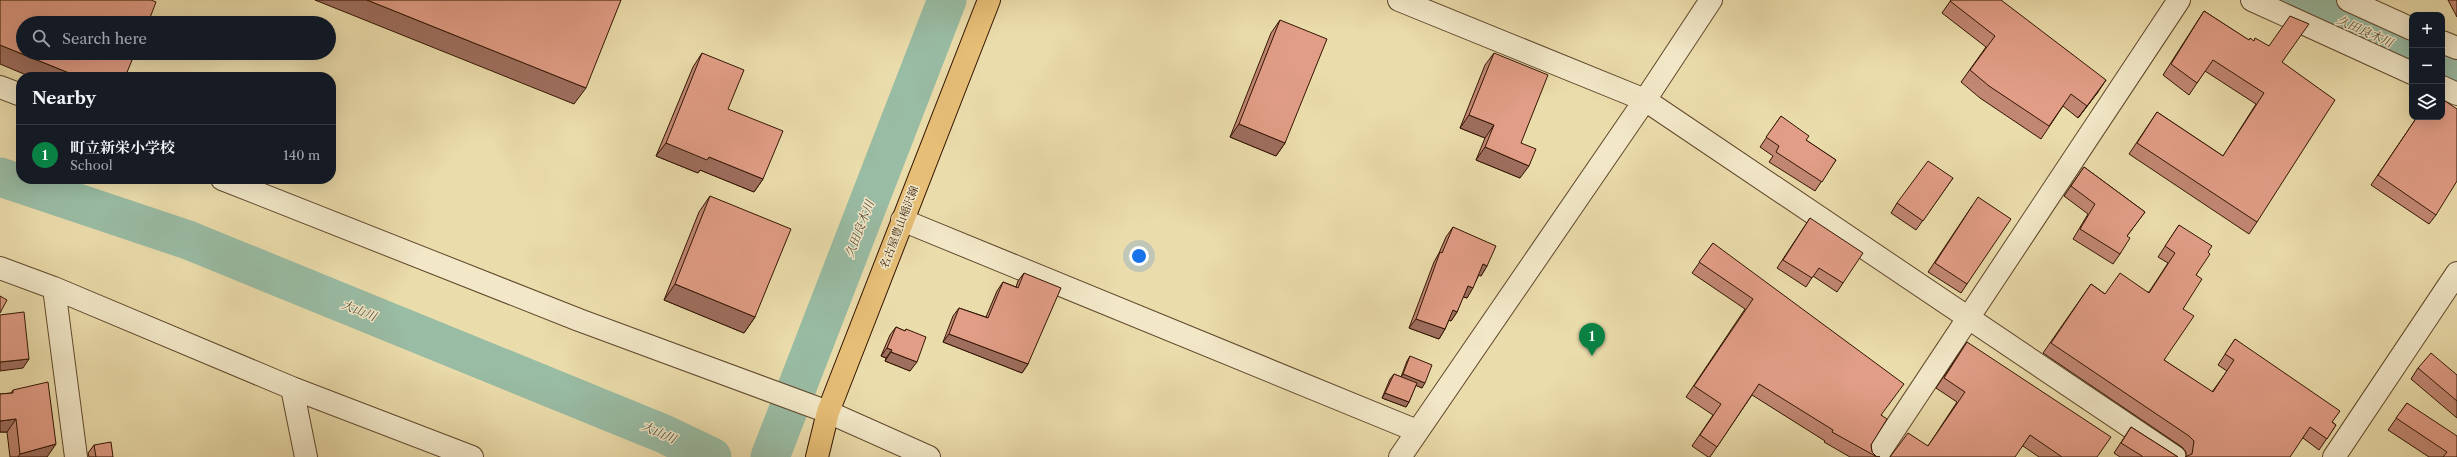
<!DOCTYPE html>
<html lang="en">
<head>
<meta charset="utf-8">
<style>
	body { margin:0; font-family:"Libre Caslon Text","Noto Serif JP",serif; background:#20242c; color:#f1f3f6 }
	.controls { position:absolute; right:12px; top:12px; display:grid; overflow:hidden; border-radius:8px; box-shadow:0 4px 16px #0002 }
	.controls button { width:36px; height:36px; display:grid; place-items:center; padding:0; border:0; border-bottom:1px solid #363941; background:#171b24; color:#f1f3f6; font:20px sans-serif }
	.you { position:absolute; left:1139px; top:256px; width:14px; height:14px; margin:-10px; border:3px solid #fff; border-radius:50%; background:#1a73e8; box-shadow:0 0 0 6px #1a73e833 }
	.badge { display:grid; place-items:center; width:26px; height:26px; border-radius:50%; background:#0b8043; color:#fff; font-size:13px; font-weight:700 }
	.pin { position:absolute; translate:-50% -33px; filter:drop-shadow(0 1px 2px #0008) }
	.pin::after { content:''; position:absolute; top:21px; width:14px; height:12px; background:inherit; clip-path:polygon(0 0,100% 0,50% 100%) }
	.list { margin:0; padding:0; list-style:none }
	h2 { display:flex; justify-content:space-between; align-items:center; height:52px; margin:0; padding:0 16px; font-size:17px }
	h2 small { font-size:13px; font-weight:400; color:#9ea1a6 }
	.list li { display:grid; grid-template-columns:26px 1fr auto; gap:12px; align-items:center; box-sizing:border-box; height:60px; padding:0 16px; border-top:1px solid #363941 }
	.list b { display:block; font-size:15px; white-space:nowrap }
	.list p { margin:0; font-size:13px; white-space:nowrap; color:#9ea1a6 }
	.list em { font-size:13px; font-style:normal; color:#9ea1a6 }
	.icon { flex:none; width:22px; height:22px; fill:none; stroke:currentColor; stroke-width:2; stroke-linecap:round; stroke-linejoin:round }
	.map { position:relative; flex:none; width:2457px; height:457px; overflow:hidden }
	.search { position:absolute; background:#171b24; box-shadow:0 4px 16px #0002; left:16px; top:16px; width:320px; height:44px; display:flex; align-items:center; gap:10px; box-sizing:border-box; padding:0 14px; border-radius:22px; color:#9ea1a6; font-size:15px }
	.panel { position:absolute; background:#171b24; box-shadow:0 4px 16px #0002; left:16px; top:72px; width:320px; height:112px; border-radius:16px }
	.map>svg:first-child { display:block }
</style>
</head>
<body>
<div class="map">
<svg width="2457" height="457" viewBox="0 0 2457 457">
	<rect width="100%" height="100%" fill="#ebdcab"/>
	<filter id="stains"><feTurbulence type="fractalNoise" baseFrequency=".005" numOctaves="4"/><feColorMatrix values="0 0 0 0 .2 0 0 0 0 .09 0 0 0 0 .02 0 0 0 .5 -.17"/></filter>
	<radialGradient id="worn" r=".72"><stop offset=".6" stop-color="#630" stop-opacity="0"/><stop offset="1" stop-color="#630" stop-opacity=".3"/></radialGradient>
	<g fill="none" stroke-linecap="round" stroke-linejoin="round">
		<path stroke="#99bca4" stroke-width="39" d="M 2296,0 L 2412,52
			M 2442,65 L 2457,72
			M 0,177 L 188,240 L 664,434 L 712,457
			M 770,457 L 947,0"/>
		<defs>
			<path id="minor" d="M 1399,0 L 1645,100 L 2175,457
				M 2252,0 L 2412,73
				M 2348,0 L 2412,29
				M 2442,42 L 2457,48
				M 0,87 L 21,95
				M 2442,87 L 2457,94
				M 222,179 L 579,320 L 828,412 L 929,457
				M 902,220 L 1417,431
				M 0,268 L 54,288 L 292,388 L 472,457
				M 54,288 L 76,457
				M 292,388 L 306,457
				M 1400,457 L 1645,100 L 1711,0
				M 1876,457 L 2179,0
				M 2334,457 L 2457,273"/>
			<path id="major" d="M 817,457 L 828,412 L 989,0"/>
		</defs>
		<use href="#minor" stroke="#60472c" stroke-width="24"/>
		<use href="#major" stroke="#321502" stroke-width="24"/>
		<use href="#minor" stroke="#f2e8c8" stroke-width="22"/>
		<use href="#major" stroke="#e6be76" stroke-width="22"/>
	</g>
	<path fill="#c28773" stroke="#321502" d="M 1951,0 L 2098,92 L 2078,118 L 2063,106 L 2041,139 L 1980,98 L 1961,82 L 1986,47 L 1942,13 Z
		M 2448,0 L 2457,0 L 2457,17 Z
		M 2204,11 L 2282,62 L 2257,222 L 2249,234 L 2129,154 L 2157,112 L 2223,156 L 2256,104 L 2205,71 L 2189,95 L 2163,75 Z
		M 1280,20 L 1285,143 L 1276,156 L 1230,137 L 1271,33 Z
		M 702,53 L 728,109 L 763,179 L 754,192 L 700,170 L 698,173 L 656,156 L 693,67 Z
		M 1494,53 L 1521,143 L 1520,178 L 1476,160 L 1485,138 L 1460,128 L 1485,65 Z
		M 1781,116 L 1806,140 L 1836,160 L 1815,191 L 1769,162 L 1773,156 L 1760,147 Z
		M 2417,117 L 2436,215 L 2429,224 L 2371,185 Z
		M 2084,167 L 2145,212 L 2127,236 L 2120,254 L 2113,264 L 2073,239 L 2088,214 L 2064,196 Z
		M 1953,178 L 1916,230 L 1891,213 L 1897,203 Z
		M 710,196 L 755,317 L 744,333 L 664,300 L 699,212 Z
		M 1972,206 L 1967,284 L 1961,293 L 1928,272 Z
		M 1810,218 L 1843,283 L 1837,292 L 1813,276 L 1806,287 L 1777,268 Z
		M 2179,225 L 2208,252 L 2196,275 L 2183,309 L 2164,360 L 2212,392 L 2227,371 L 2218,365 L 2235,339 L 2336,425 L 2319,450 L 2303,438 L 2186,457 L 2186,452 L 2182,447 L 2043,353 L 2091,284 L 2105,294 L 2149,292 L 2168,263 L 2158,257 Z
		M 1453,227 L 1487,266 L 1481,276 L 1479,275 L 1467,298 L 1463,297 L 1457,312 L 1451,321 L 1449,320 L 1445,329 L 1439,339 L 1409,328 L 1434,262 L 1439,253 L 1446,237 Z
		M 1713,243 L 1882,415 L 1871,445 L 1872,452 L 1877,457 L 1880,457 L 1850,457 L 1824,442 L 1825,441 L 1752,395 L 1710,457 L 1708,457 L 1692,446 L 1713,415 L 1686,397 L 1745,309 L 1692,273 Z
		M 1024,273 L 1028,364 L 1022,373 L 943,342 L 953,316 L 959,308 L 986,317 L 997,291 L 1003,282 L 1016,287 L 1018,281 Z
		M 896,327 L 905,331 L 906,329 L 910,371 L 885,361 L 886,358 L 881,356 L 890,335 Z
		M 1967,342 L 2097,457 L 2039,457 L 2023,446 L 1928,446 L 1957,402 L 1936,388 Z
		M 1410,356 L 1422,388 L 1416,385 L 1409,402 L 1406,407 L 1382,398 L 1390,379 L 1394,374 L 1401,377 L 1407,361 Z
		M 2418,368 L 2457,375 L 2457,418 L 2411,379 Z
		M 13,390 L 47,457 L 10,457 L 7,432 L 0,432 L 0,394 L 11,393 Z
		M 2407,403 L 2457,457 L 2429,457 L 2388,430 Z
		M 2131,427 L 2178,457 L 2120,457 L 2114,453 Z
		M 94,445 L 113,457 L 89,457 L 88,453 Z"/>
	<path fill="#9e6e5e" stroke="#321502" d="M 315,0 L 367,0 L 586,88 L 574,104 Z
		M 0,45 L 79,77 L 31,77 L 0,64 Z
		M 2106,80 L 2098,92 L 2078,118 L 2087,106 Z
		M 1469,115 L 1494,125 L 1485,138 L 1460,128 Z
		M 1239,124 L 1285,143 L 1276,156 L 1230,137 Z
		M 666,143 L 709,157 L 763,179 L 754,192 L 700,170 L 698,173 L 656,156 Z
		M 1485,147 L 1529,166 L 1520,178 L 1476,160 Z
		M 1483,264 L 1487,266 L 1481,276 L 1476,274 Z
		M 675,284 L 755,317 L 744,333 L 664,300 Z
		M 1468,286 L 1473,288 L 1467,298 L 1461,296 Z
		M 1453,310 L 1457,312 L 1451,321 L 1446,319 Z
		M 1416,319 L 1445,329 L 1439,339 L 1409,328 Z
		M 949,334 L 1028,364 L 1022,373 L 943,342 Z
		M 887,348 L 892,350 L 886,358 L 881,356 Z
		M 891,352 L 917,362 L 910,371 L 885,361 Z
		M 29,359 L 23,368 L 0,371 L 0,362 Z
		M 1403,374 L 1425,383 L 1422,388 L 1400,379 Z
		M 1385,393 L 1409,402 L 1406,407 L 1382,398 Z
		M 16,419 L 7,432 L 0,432 L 0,421 Z
		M 56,444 L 47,457 L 18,457 L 20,454 Z"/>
	<path fill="#e19d86" stroke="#321502" d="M 0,0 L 151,0 L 156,2 L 148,23 L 23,23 L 23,53 L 135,53 L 125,77 L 79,77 L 0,45 Z
		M 367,0 L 621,0 L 586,88 Z
		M 1951,0 L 2001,0 L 2106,80 L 2087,106 L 2071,94 L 2049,126 L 1989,86 L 1970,70 L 1995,36 L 1950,1 Z
		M 2204,11 L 2249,40 L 2250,38 L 2254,41 L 2255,38 L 2269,46 L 2290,16 L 2309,24 L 2282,62 L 2335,100 L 2257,222 L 2137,143 L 2157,112 L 2223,156 L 2264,93 L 2213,60 L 2197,83 L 2171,64 Z
		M 1280,20 L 1327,39 L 1285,143 L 1239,124 Z
		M 702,53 L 744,70 L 728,109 L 783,131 L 763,179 L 709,157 L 707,160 L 666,143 Z
		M 1494,53 L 1548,75 L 1521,143 L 1536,149 L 1529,166 L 1485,147 L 1494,125 L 1469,115 Z
		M 2442,99 L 2457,109 L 2457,181 L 2436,215 L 2378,175 L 2417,117 L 2442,117 Z
		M 1781,116 L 1809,136 L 1806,140 L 1836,160 L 1822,182 L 1776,152 L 1779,146 L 1766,137 Z
		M 1928,161 L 1953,178 L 1923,221 L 1897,203 Z
		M 2084,167 L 2145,212 L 2127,236 L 2130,238 L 2120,254 L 2080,229 L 2095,204 L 2071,186 Z
		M 710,196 L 791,229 L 755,317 L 675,284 Z
		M 1978,197 L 2011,219 L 1967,284 L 1935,263 Z
		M 1810,218 L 1863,253 L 1843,283 L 1819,268 L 1812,278 L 1783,260 Z
		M 2179,225 L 2212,246 L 2208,252 L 2210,254 L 2196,275 L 2202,279 L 2183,309 L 2194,316 L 2164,360 L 2213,392 L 2234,360 L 2225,354 L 2235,339 L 2340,411 L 2332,422 L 2336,425 L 2327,439 L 2310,427 L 2290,457 L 2185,457 L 2192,454 L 2194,441 L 2189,436 L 2051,343 L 2091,284 L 2105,294 L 2120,273 L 2149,293 L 2175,253 L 2165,246 Z
		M 1453,227 L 1496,246 L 1487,266 L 1483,264 L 1473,288 L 1468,286 L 1457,312 L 1453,310 L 1445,329 L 1416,319 L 1440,252 L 1442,253 Z
		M 1713,243 L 1904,384 L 1881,415 L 1887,419 L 1871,445 L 1872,452 L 1877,457 L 1880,457 L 1877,457 L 1832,432 L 1833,430 L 1759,384 L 1717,447 L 1700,435 L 1721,404 L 1694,386 L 1753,299 L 1699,262 Z
		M 1024,273 L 1061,288 L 1028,364 L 949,334 L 959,308 L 988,318 L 1003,282 L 1018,288 Z
		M 0,296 L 7,300 L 0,313 Z
		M 24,312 L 29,359 L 0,362 L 0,315 Z
		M 896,327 L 905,331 L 906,329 L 926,337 L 917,362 L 891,352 L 892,350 L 887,348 Z
		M 1967,342 L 2111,437 L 2097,457 L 2062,457 L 2030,435 L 2015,457 L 1890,457 L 1908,433 L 1928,446 L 1965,392 L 1944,378 Z
		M 2431,353 L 2457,375 L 2457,401 L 2418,368 Z
		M 1410,356 L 1432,365 L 1425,383 L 1403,374 Z
		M 1394,374 L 1417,383 L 1409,402 L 1385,393 Z
		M 48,382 L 56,444 L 20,454 L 16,419 L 0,421 L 0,394 L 13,393 L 13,390 Z
		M 2407,403 L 2457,436 L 2457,457 L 2443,457 L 2447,452 L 2396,418 Z
		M 2131,427 L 2178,457 L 2142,457 L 2142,456 L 2121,443 Z
		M 111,442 L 113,457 L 96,457 L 94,445 Z"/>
	<g text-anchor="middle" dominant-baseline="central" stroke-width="3" stroke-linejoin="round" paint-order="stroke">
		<g font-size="11" fill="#321502" stroke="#f2e8c8">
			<text transform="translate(899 227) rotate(-69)">名古屋豊山稲沢線</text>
		</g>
		<g font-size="12" font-style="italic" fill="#564f3b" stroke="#f2e8c8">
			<text transform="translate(2365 31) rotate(24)">久田良木川</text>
			<text transform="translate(859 229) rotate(-69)">久田良木川</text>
			<text transform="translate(359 310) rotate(22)">大山川</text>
			<text transform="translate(659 432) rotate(24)">大山川</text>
		</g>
	</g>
	<rect width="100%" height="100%" filter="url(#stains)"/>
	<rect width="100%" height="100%" fill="url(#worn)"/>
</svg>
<div class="controls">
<button>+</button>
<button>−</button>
<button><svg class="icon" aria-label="layers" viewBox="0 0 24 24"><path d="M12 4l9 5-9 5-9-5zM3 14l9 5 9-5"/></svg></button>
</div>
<div class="you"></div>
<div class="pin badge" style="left:1592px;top:356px">1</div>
<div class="search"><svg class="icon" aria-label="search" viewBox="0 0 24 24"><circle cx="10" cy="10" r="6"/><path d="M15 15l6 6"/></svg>Search here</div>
<section class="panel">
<h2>Nearby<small></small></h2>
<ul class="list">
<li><span class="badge">1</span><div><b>町立新栄小学校</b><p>School</p></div><em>140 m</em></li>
</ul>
</section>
</div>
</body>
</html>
